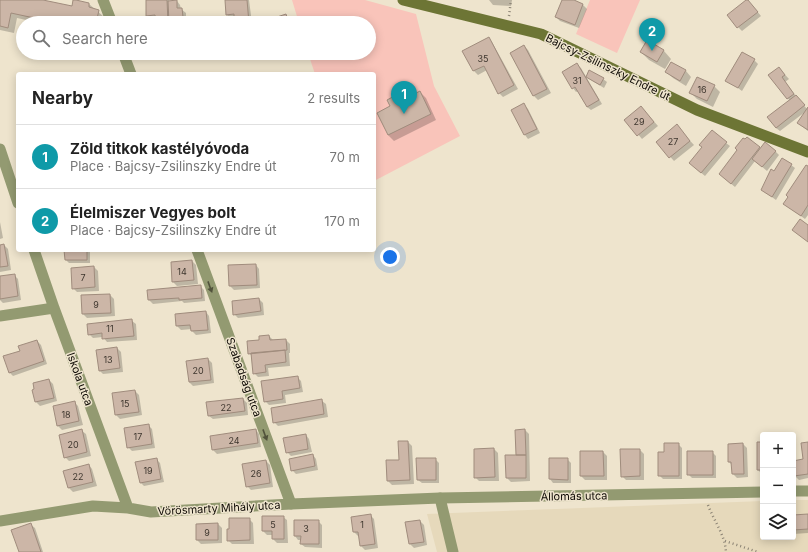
<!DOCTYPE html>
<html lang="en">
<head>
<meta charset="utf-8">
<style>
	body { margin:0; font-family:Inter,sans-serif; background:#f6f6f6; color:#222 }
	.controls { position:absolute; right:12px; bottom:12px; display:grid; overflow:hidden; border-radius:4px; box-shadow:0 2px 10px #0003 }
	.controls button { width:36px; height:36px; display:grid; place-items:center; padding:0; border:0; border-bottom:1px solid #e0e0e0; background:#fff; color:#222; font:20px sans-serif }
	.you { position:absolute; left:390px; top:257px; width:14px; height:14px; margin:-10px; border:3px solid #fff; border-radius:50%; background:#1a73e8; box-shadow:0 0 0 6px #1a73e833 }
	.badge { display:grid; place-items:center; width:26px; height:26px; border-radius:50%; background:#1a73e8; color:#fff; font-size:13px; font-weight:700 }
	.pin { position:absolute; translate:-50% -33px; filter:drop-shadow(0 1px 2px #0008) }
	.pin::after { content:''; position:absolute; top:21px; width:14px; height:12px; background:inherit; clip-path:polygon(0 0,100% 0,50% 100%) }
	.list { margin:0; padding:0; list-style:none }
	h2 { display:flex; justify-content:space-between; align-items:center; height:52px; margin:0; padding:0 16px; font-size:17px }
	h2 small { font-size:13px; font-weight:400; color:#767676 }
	.list li { display:grid; grid-template-columns:26px 1fr auto; gap:12px; align-items:center; box-sizing:border-box; height:64px; padding:0 16px; border-top:1px solid #e0e0e0 }
	.list b { display:block; font-size:15px; white-space:nowrap }
	.list p { margin:0; font-size:13px; white-space:nowrap; color:#767676 }
	.list em { font-size:13px; font-style:normal; color:#767676 }
	.icon { flex:none; width:22px; height:22px; fill:none; stroke:currentColor; stroke-width:2; stroke-linecap:round; stroke-linejoin:round }
	.map { position:relative; flex:none; width:808px; height:552px; overflow:hidden }
	.search { position:absolute; background:#fff; box-shadow:0 2px 10px #0003; left:16px; top:16px; width:360px; height:44px; display:flex; align-items:center; gap:10px; box-sizing:border-box; padding:0 14px; border-radius:22px; color:#767676; font-size:15px }
	.panel { position:absolute; background:#fff; box-shadow:0 2px 10px #0003; left:16px; top:72px; width:360px; height:180px; border-radius:4px }
	.map>svg:first-child { display:block }
</style>
</head>
<body>
<div class="map">
<svg width="808" height="552" viewBox="0 0 808 552">
	<rect width="100%" height="100%" fill="#eee4cd"/>
	<path fill="#e6d9bb" d="M 793,500 L 808,500 L 808,552 L 437,552 L 427,514 L 763,501 L 763,537 L 793,537 Z"/>
	<path fill="#f9c4ba" d="M 292,0 L 365,0 L 416,14 L 434,86 L 460,136 L 374,181 L 374,74 L 315,74 L 308,53 L 369,53 L 369,23 L 299,23 Z
		M 590,0 L 640,0 L 617,53 L 576,34 Z"/>
	<path fill="#0003" d="M 0,0 L 38,0 L 73,7 L 89,4 L 104,17 L 103,23 L 40,23 L 17,18 L 14,33 L 0,30 Z
		M 147,0 L 169,0 L 170,2 L 177,1 L 180,5 L 181,9 L 186,13 L 186,21 L 180,21 L 180,23 L 157,23 L 157,19 L 151,19 L 147,15 Z
		M 226,0 L 249,0 L 252,23 L 235,23 L 235,18 L 231,18 L 227,15 Z
		M 489,0 L 512,0 L 511,6 L 493,5 Z
		M 563,0 L 571,0 L 583,5 L 587,9 L 579,28 L 560,21 L 556,17 Z
		M 751,4 L 761,16 L 742,31 L 738,27 Z
		M 286,15 L 290,19 L 291,23 L 270,23 Z
		M 489,38 L 492,42 L 518,89 L 503,97 L 499,93 L 487,70 L 478,75 L 474,71 L 464,51 Z
		M 648,41 L 664,51 L 671,59 L 665,69 L 649,60 L 641,52 Z
		M 524,46 L 528,50 L 551,93 L 538,100 L 534,96 L 511,53 Z
		M 754,60 L 758,64 L 742,91 L 727,80 Z
		M 577,65 L 581,68 L 602,104 L 591,110 L 587,107 L 578,91 L 576,92 L 573,88 Z
		M 779,68 L 789,79 L 785,82 L 796,96 L 807,109 L 808,109 L 808,131 L 798,123 L 805,112 L 780,131 L 776,128 L 790,101 L 769,75 Z
		M 686,71 L 691,77 L 686,86 L 673,78 L 667,72 Z
		M 587,77 L 603,79 L 607,82 L 604,88 L 591,80 Z
		M 714,86 L 720,92 L 713,107 L 697,99 L 691,93 Z
		M 420,92 L 426,98 L 436,120 L 394,141 L 388,135 L 392,107 L 400,94 L 406,100 Z
		M 524,105 L 528,109 L 540,133 L 528,139 L 525,135 L 512,110 Z
		M 641,107 L 658,126 L 642,139 L 626,120 Z
		M 680,130 L 694,145 L 674,161 L 657,142 Z
		M 726,143 L 730,146 L 705,176 L 694,167 Z
		M 759,147 L 761,149 L 775,151 L 779,155 L 767,171 L 755,161 L 735,187 L 724,178 Z
		M 791,165 L 795,168 L 776,200 L 762,190 L 774,172 Z
		M 808,167 L 808,215 L 805,219 L 784,204 Z
		M 0,222 L 3,238 L 0,239 Z
		M 4,245 L 8,249 L 11,270 L 0,272 L 0,246 Z
		M 65,250 L 90,250 L 90,263 L 69,263 L 66,260 Z
		M 192,261 L 196,265 L 198,284 L 177,286 L 173,282 Z
		M 256,265 L 259,269 L 260,288 L 234,290 L 230,286 Z
		M 94,267 L 98,271 L 99,291 L 77,292 L 73,288 Z
		M 14,275 L 18,279 L 21,300 L 3,303 L 0,300 L 0,277 Z
		M 200,286 L 204,290 L 205,301 L 184,303 L 182,301 L 153,304 L 149,300 L 148,291 Z
		M 110,295 L 114,299 L 115,316 L 87,318 L 83,314 Z
		M 259,299 L 263,303 L 264,315 L 238,318 L 234,314 Z
		M 206,312 L 209,316 L 211,333 L 196,335 L 192,331 L 192,329 L 181,330 L 177,326 Z
		M 132,321 L 136,324 L 137,340 L 107,342 L 103,337 L 93,338 L 89,334 Z
		M 269,336 L 273,340 L 286,340 L 290,344 L 290,353 L 289,353 L 290,366 L 268,368 L 269,376 L 258,377 L 254,373 L 252,356 L 249,353 L 260,341 Z
		M 37,341 L 41,345 L 47,364 L 13,376 L 9,372 L 21,351 Z
		M 117,348 L 121,352 L 123,372 L 103,374 L 99,370 Z
		M 208,359 L 212,363 L 214,383 L 193,386 L 189,382 Z
		M 297,377 L 301,381 L 303,392 L 285,395 L 286,403 L 269,405 L 265,401 Z
		M 49,380 L 53,384 L 57,401 L 40,406 L 36,402 Z
		M 135,391 L 139,395 L 142,415 L 120,419 L 116,415 Z
		M 243,399 L 247,403 L 248,415 L 213,419 L 209,416 Z
		M 322,401 L 326,404 L 328,417 L 278,426 L 274,422 Z
		M 74,402 L 78,406 L 83,425 L 62,430 L 58,426 L 54,407 Z
		M 148,425 L 152,429 L 155,448 L 132,451 L 128,447 Z
		M 256,430 L 259,434 L 261,447 L 217,454 L 213,450 Z
		M 525,430 L 529,434 L 530,481 L 511,482 L 507,478 L 517,456 Z
		M 82,431 L 86,434 L 91,456 L 69,461 L 65,457 Z
		M 306,435 L 309,439 L 312,452 L 291,456 L 287,452 Z
		M 408,442 L 412,446 L 414,484 L 392,485 L 388,481 L 400,461 Z
		M 763,443 L 763,474 L 762,474 L 758,470 Z
		M 808,443 L 808,478 L 799,480 L 795,476 L 793,462 L 804,460 Z
		M 678,444 L 682,448 L 682,479 L 663,479 L 659,475 L 665,453 Z
		M 743,444 L 747,448 L 748,477 L 737,478 L 733,474 L 732,465 L 729,462 Z
		M 494,449 L 498,453 L 499,481 L 479,481 L 475,477 L 475,450 Z
		M 640,450 L 644,454 L 644,480 L 626,480 L 622,476 Z
		M 603,452 L 607,456 L 607,480 L 585,480 L 581,476 Z
		M 712,452 L 716,456 L 716,478 L 692,478 L 688,474 Z
		M 313,455 L 316,459 L 318,470 L 296,474 L 292,470 Z
		M 156,459 L 160,463 L 164,482 L 144,486 L 140,482 Z
		M 435,459 L 439,463 L 439,483 L 422,483 L 418,480 Z
		M 550,459 L 567,459 L 571,463 L 571,483 L 553,483 L 550,479 Z
		M 266,461 L 270,465 L 273,487 L 251,490 L 247,486 Z
		M 89,465 L 92,469 L 97,486 L 73,492 L 69,488 L 65,471 Z
		M 370,515 L 374,519 L 378,548 L 365,550 L 361,546 L 360,536 L 358,536 L 354,532 Z
		M 808,515 L 808,533 L 793,534 L 793,516 Z
		M 283,517 L 287,520 L 288,543 L 277,543 L 273,539 L 273,535 L 267,535 L 263,531 Z
		M 249,519 L 253,523 L 254,544 L 232,544 L 228,540 Z
		M 318,521 L 322,525 L 322,548 L 305,547 L 301,544 L 302,540 L 298,540 L 295,536 Z
		M 420,521 L 424,525 L 427,545 L 414,548 L 410,544 Z
		M 218,524 L 222,528 L 222,543 L 201,544 L 197,540 Z
		M 31,525 L 35,528 L 43,552 L 20,552 Z"/>
	<path fill="#ccb6a7" stroke="#a08c7d" d="M 0,0 L 43,0 L 72,6 L 73,0 L 76,0 L 89,3 L 89,7 L 99,10 L 96,23 L 48,23 L 48,21 L 11,13 L 8,28 L 0,26 Z
		M 146,0 L 167,0 L 168,23 L 156,23 L 155,15 L 146,16 Z
		M 177,0 L 177,8 L 182,8 L 183,17 L 177,18 L 177,23 L 169,23 L 168,1 Z
		M 225,0 L 247,0 L 249,23 L 234,23 L 234,14 L 226,15 Z
		M 562,0 L 574,0 L 583,4 L 575,25 L 555,17 Z
		M 746,0 L 748,0 L 758,12 L 737,28 L 727,15 Z
		M 286,14 L 289,23 L 269,23 L 268,20 Z
		M 489,37 L 514,85 L 498,94 L 484,66 L 473,71 L 462,51 Z
		M 647,40 L 664,50 L 657,62 L 640,52 Z
		M 524,45 L 547,89 L 533,96 L 510,53 Z
		M 742,52 L 755,59 L 738,88 L 725,81 Z
		M 671,62 L 686,70 L 680,81 L 665,72 Z
		M 577,63 L 599,100 L 587,107 L 575,87 L 572,89 L 562,72 Z
		M 779,67 L 785,75 L 782,77 L 794,94 L 787,99 L 768,75 Z
		M 589,70 L 604,78 L 600,85 L 586,77 Z
		M 697,77 L 715,85 L 707,101 L 689,93 Z
		M 420,91 L 431,114 L 388,135 L 377,113 L 390,106 L 387,100 L 400,93 L 403,100 Z
		M 796,95 L 805,105 L 776,128 L 767,117 Z
		M 524,103 L 537,129 L 524,135 L 511,110 Z
		M 641,106 L 654,122 L 637,136 L 624,120 Z
		M 808,107 L 808,130 L 797,123 Z
		M 677,124 L 690,141 L 669,158 L 656,142 Z
		M 712,130 L 727,142 L 701,173 L 689,163 L 702,147 L 699,145 Z
		M 747,137 L 760,147 L 731,184 L 719,174 L 737,150 L 735,148 L 743,138 L 745,139 Z
		M 765,142 L 776,151 L 762,167 L 752,159 Z
		M 782,158 L 792,164 L 772,197 L 761,190 L 771,169 L 774,171 Z
		M 806,165 L 808,166 L 808,205 L 801,216 L 783,204 L 788,197 L 786,195 Z
		M 800,219 L 808,225 L 808,242 L 792,230 Z
		M 4,244 L 8,266 L 0,267 L 0,245 Z
		M 64,250 L 87,250 L 87,260 L 65,260 Z
		M 192,260 L 194,280 L 172,282 L 171,262 Z
		M 256,264 L 257,285 L 229,286 L 228,265 Z
		M 94,266 L 95,287 L 72,289 L 71,268 Z
		M 15,274 L 18,296 L 0,299 L 0,276 Z
		M 201,285 L 202,298 L 179,300 L 179,298 L 148,300 L 147,290 Z
		M 110,294 L 111,313 L 82,314 L 81,295 Z
		M 259,298 L 261,311 L 233,315 L 232,301 Z
		M 206,311 L 208,330 L 191,331 L 190,325 L 176,326 L 175,314 Z
		M 132,319 L 134,336 L 102,339 L 102,333 L 88,335 L 87,324 Z
		M 269,335 L 270,340 L 286,339 L 287,350 L 248,354 L 247,341 L 259,340 L 259,336 Z
		M 37,340 L 44,361 L 9,373 L 3,356 L 20,351 L 18,346 Z
		M 117,347 L 120,368 L 99,371 L 96,350 Z
		M 285,350 L 286,362 L 265,365 L 266,372 L 253,374 L 251,353 Z
		M 208,358 L 211,380 L 189,382 L 186,361 Z
		M 298,376 L 300,388 L 282,391 L 283,399 L 264,402 L 261,381 Z
		M 49,379 L 54,398 L 35,402 L 32,390 L 34,389 L 33,383 Z
		M 135,390 L 139,412 L 115,415 L 112,393 Z
		M 243,398 L 245,411 L 208,416 L 206,402 Z
		M 322,399 L 324,414 L 273,423 L 271,408 Z
		M 75,401 L 79,421 L 57,426 L 53,406 Z
		M 149,424 L 152,444 L 127,448 L 124,428 Z
		M 82,429 L 87,452 L 64,458 L 59,435 Z
		M 256,429 L 258,443 L 212,450 L 210,436 Z
		M 525,429 L 526,455 L 516,455 L 515,430 Z
		M 306,434 L 308,449 L 286,453 L 283,438 Z
		M 398,441 L 408,441 L 410,480 L 387,481 L 386,460 L 399,460 Z
		M 757,442 L 763,442 L 763,470 L 757,470 Z
		M 808,442 L 808,474 L 794,476 L 793,461 L 803,459 L 801,443 Z
		M 664,443 L 679,443 L 679,476 L 658,476 L 658,452 L 664,452 Z
		M 743,443 L 744,474 L 732,474 L 731,462 L 728,462 L 728,444 Z
		M 494,448 L 495,477 L 474,478 L 474,449 Z
		M 620,449 L 640,449 L 640,476 L 621,477 Z
		M 580,451 L 603,451 L 604,476 L 580,476 Z
		M 687,451 L 713,451 L 713,475 L 687,475 Z
		M 313,454 L 315,466 L 291,471 L 289,459 Z
		M 505,455 L 526,455 L 526,478 L 506,478 Z
		M 157,458 L 161,479 L 140,483 L 135,462 Z
		M 416,458 L 436,458 L 436,480 L 417,480 Z
		M 549,458 L 568,458 L 568,480 L 549,479 Z
		M 266,460 L 270,483 L 246,487 L 242,464 Z
		M 89,464 L 93,482 L 68,488 L 63,471 Z
		M 371,514 L 375,544 L 360,546 L 358,532 L 353,532 L 351,517 Z
		M 808,514 L 808,529 L 793,530 L 793,515 Z
		M 262,516 L 284,516 L 284,539 L 272,539 L 272,531 L 262,531 Z
		M 229,518 L 250,518 L 250,540 L 227,541 L 227,529 L 229,529 Z
		M 294,520 L 319,520 L 319,544 L 300,544 L 301,536 L 294,536 Z
		M 420,520 L 424,542 L 409,544 L 405,522 Z
		M 31,523 L 41,552 L 19,552 L 11,530 Z
		M 218,523 L 218,540 L 196,540 L 196,524 Z"/>
	<g fill="none" stroke-linecap="round" stroke-linejoin="round">
		<path stroke="#8a8273" stroke-width="2.5" stroke-dasharray="1 3" stroke-linecap="butt" d="M 509,16 L 511,0
			M 708,505 C 714,521 725,535 726,552
			M 725,541 L 758,552"/>
		<path stroke="#939a71" stroke-width="11" d="M 103,0 L 112,23
			M 123,53 L 131,74
			M 0,149 L 18,203
			M 34,250 L 54,308 L 128,508
			M 0,316 L 54,308
			M 440,498 L 453,552
			M 0,521 L 93,506 L 128,508 L 151,512 L 291,504 L 197,250"/>
		<path stroke="#939a71" stroke-width="11" d="M 793,491 L 808,491
			M 291,504 L 440,498 L 763,492"/>
		<path stroke="#6d7535" stroke-width="11" d="M 403,0 L 541,34 L 697,110 L 808,152"/>
	</g>
	<defs><path id="oneway-solid" d="M-6-.8H1V-3.2L6.5 0L1 3.2V.8H-6Z"/></defs>
	<g fill="#51523b">
		<use href="#oneway-solid" transform="translate(210 287) rotate(70)"/>
		<use href="#oneway-solid" transform="translate(265 435) rotate(70)"/>
	</g>
	<g text-anchor="middle" dominant-baseline="central" stroke-width="3" stroke-linejoin="round" paint-order="stroke">
		<g font-size="9" fill="#3e362e">
			<text x="483" y="58">35</text>
			<text x="577" y="80">31</text>
			<text x="702" y="89">16</text>
			<text x="639" y="121">29</text>
			<text x="673" y="141">27</text>
			<text x="182" y="271">14</text>
			<text x="83" y="277">7</text>
			<text x="96" y="304">9</text>
			<text x="110" y="328">11</text>
			<text x="108" y="359">13</text>
			<text x="198" y="370">20</text>
			<text x="125" y="403">15</text>
			<text x="226" y="407">22</text>
			<text x="66" y="414">18</text>
			<text x="138" y="436">17</text>
			<text x="234" y="440">24</text>
			<text x="73" y="444">20</text>
			<text x="148" y="470">19</text>
			<text x="256" y="473">26</text>
			<text x="78" y="476">22</text>
			<text x="273" y="524">5</text>
			<text x="362" y="524">1</text>
			<text x="306" y="528">3</text>
			<text x="207" y="532">9</text>
		</g>
		<g font-size="11" fill="#0f0b05" stroke="#eee4cd">
			<text transform="translate(608 67) rotate(26)">Bajcsy-Zsilinszky Endre út</text>
			<text transform="translate(244 377) rotate(70)">Szabadság utca</text>
			<text transform="translate(80 379) rotate(70)">Iskola utca</text>
			<text transform="translate(574 496) rotate(-1)">Állomás utca</text>
			<text transform="translate(219 508) rotate(-3)">Vörösmarty Mihály utca</text>
		</g>
	</g>
</svg>
<div class="controls">
<button>+</button>
<button>−</button>
<button><svg class="icon" aria-label="layers" viewBox="0 0 24 24"><path d="M12 4l9 5-9 5-9-5zM3 14l9 5 9-5"/></svg></button>
</div>
<div class="you"></div>
<div class="pin badge" style="left:404px;top:114px;background:#0f9aa8">1</div>
<div class="pin badge" style="left:652px;top:51px;background:#0f9aa8">2</div>
<div class="search"><svg class="icon" aria-label="search" viewBox="0 0 24 24"><circle cx="10" cy="10" r="6"/><path d="M15 15l6 6"/></svg>Search here</div>
<section class="panel">
<h2>Nearby<small>2 results</small></h2>
<ul class="list">
<li><span class="badge" style="background:#0f9aa8">1</span><div><b>Zöld titkok kastélyóvoda</b><p>Place · Bajcsy-Zsilinszky Endre út</p></div><em>70 m</em></li>
<li><span class="badge" style="background:#0f9aa8">2</span><div><b>Élelmiszer Vegyes bolt</b><p>Place · Bajcsy-Zsilinszky Endre út</p></div><em>170 m</em></li>
</ul>
</section>
</div>
</body>
</html>
